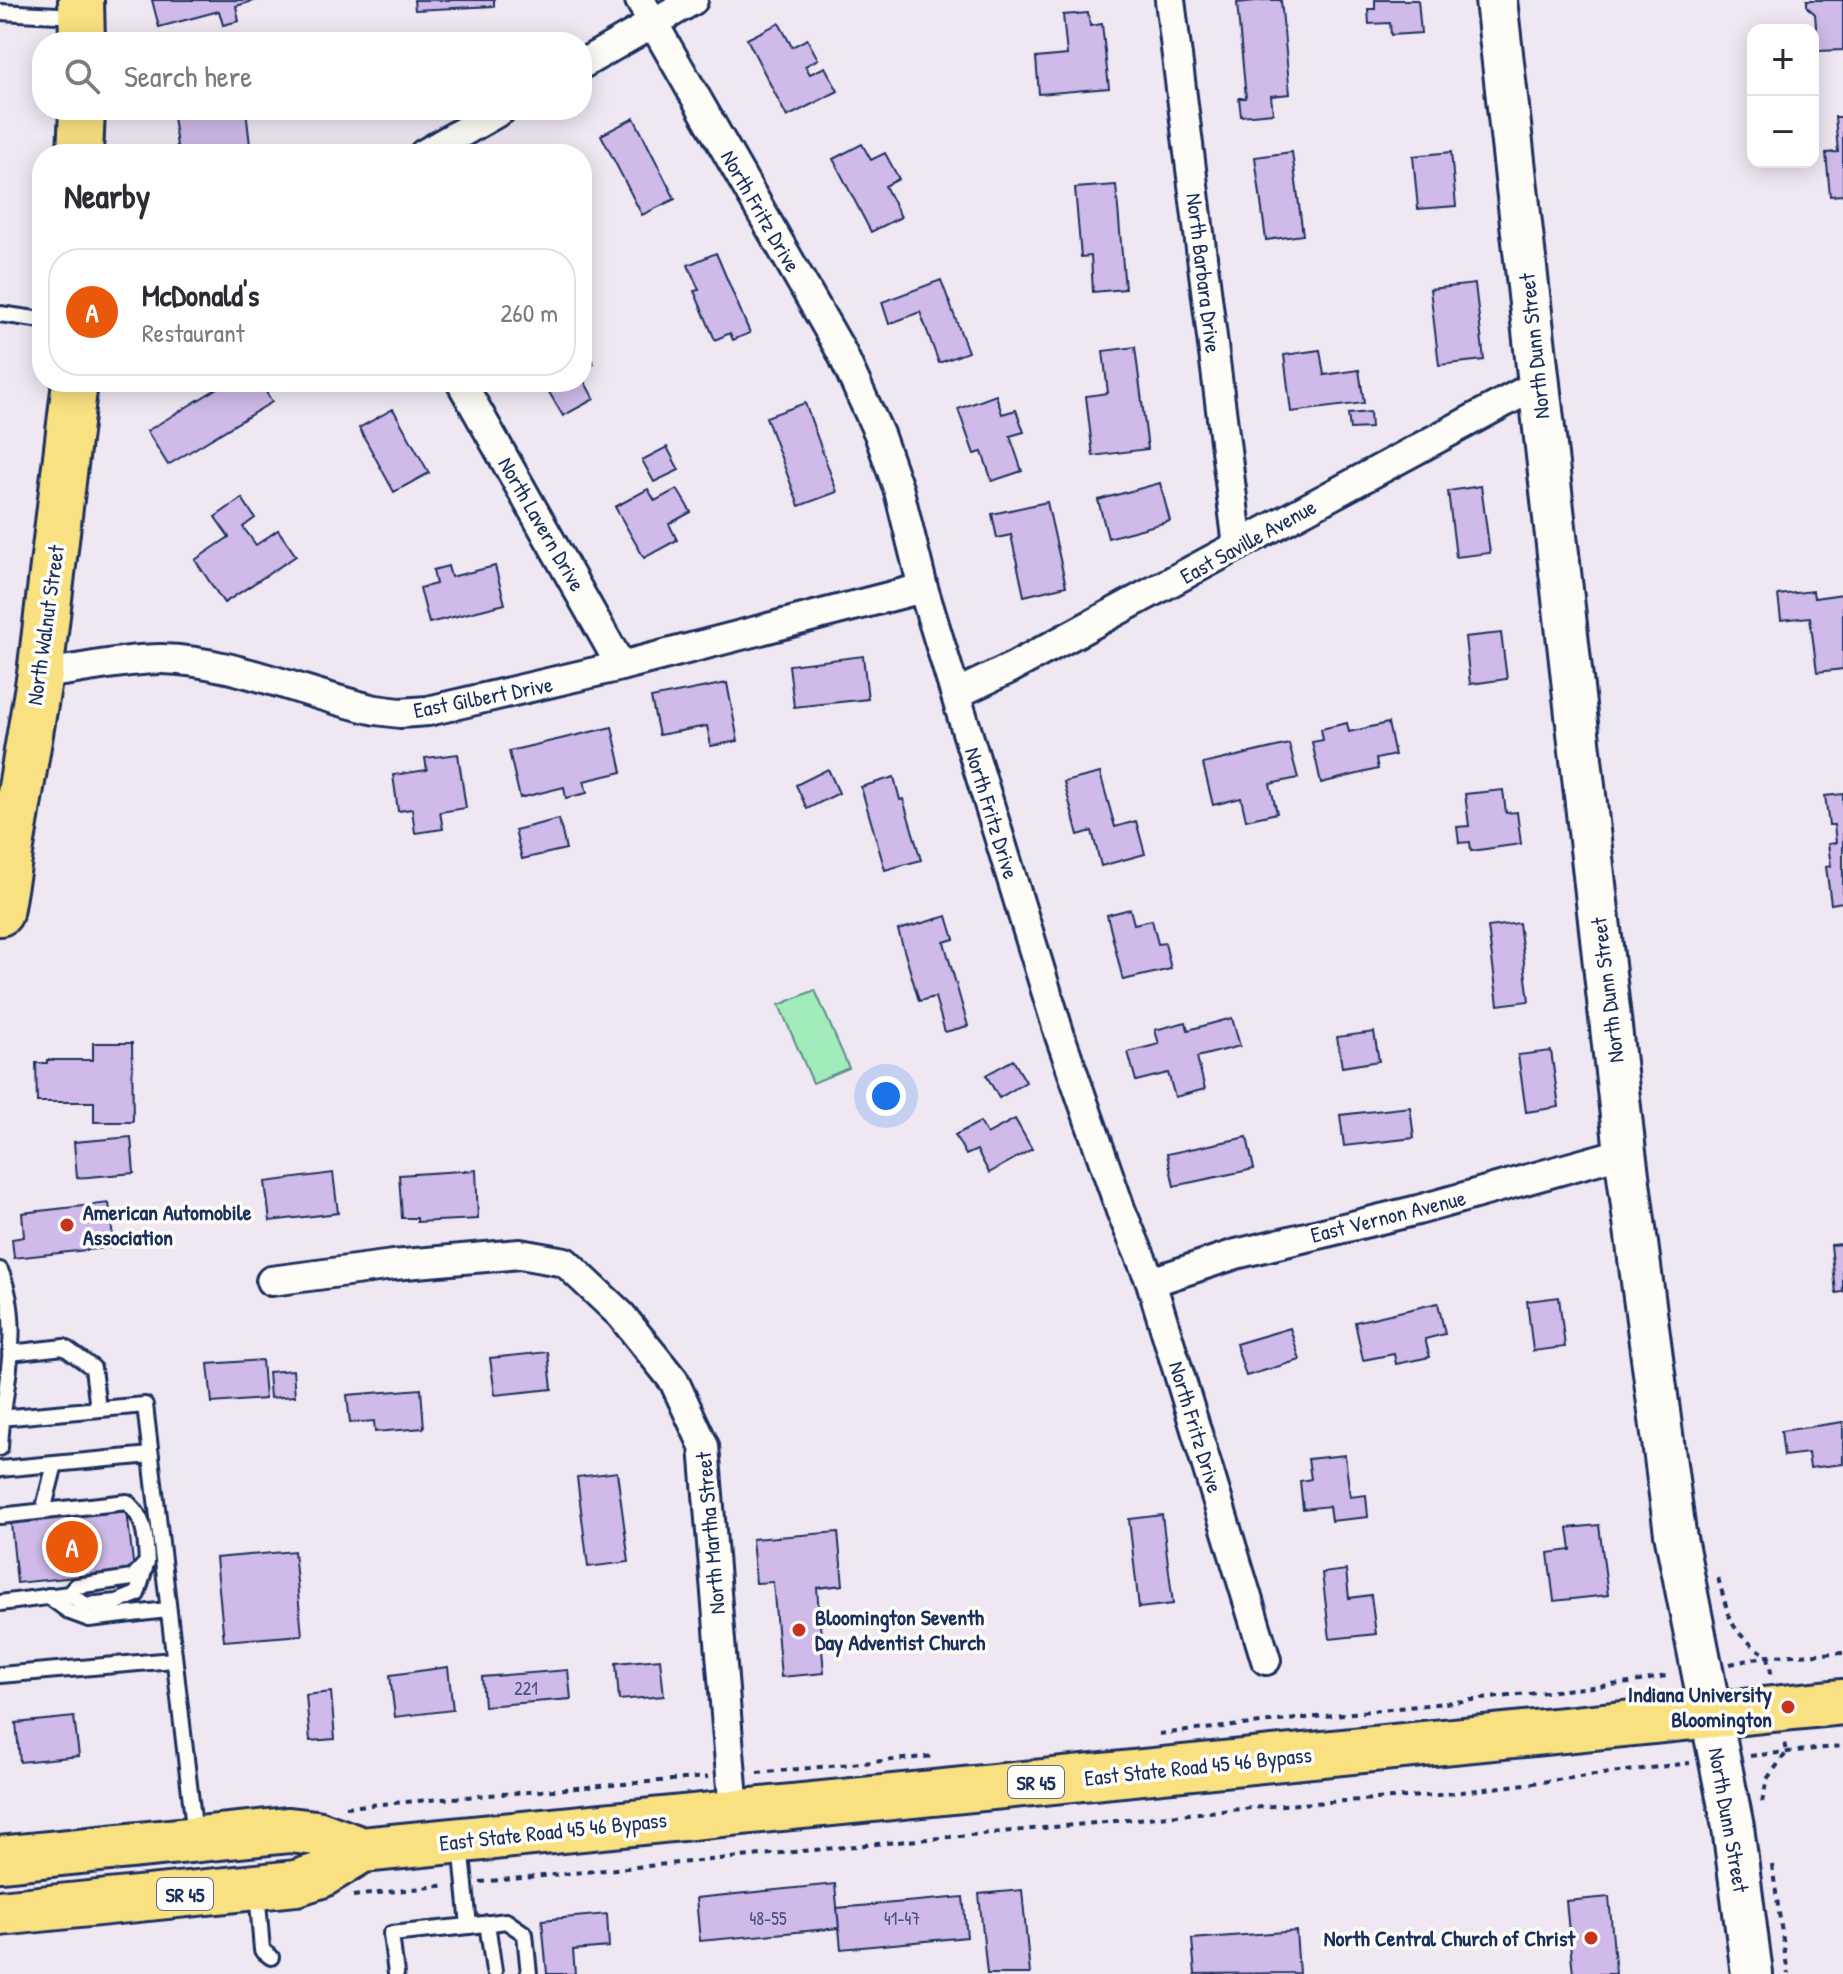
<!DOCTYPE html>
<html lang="en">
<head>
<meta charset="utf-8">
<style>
	body { margin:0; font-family:"Patrick Hand",sans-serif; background:#f2f2f3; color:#2b2b33 }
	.controls { position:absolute; right:24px; top:24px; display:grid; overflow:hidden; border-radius:16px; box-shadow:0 4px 20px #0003 }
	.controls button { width:72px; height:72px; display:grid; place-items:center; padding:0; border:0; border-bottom:2px solid #e1e1e2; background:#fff; color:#2b2b33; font:40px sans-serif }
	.you { position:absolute; left:886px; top:1096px; width:28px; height:28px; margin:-20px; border:6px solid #fff; border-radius:50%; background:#1a73e8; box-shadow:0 0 0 12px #1a73e833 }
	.badge { display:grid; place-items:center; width:52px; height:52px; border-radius:50%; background:#ea580c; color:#fff; font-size:26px; font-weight:700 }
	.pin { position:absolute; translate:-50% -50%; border:4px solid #fff; box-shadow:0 2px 8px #0006 }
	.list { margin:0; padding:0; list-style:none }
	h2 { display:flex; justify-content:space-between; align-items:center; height:104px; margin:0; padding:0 32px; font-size:34px }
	h2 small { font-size:26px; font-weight:400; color:#7c7c81 }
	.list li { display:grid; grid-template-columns:52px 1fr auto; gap:24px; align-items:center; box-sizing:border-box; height:128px; margin:0 16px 16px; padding:0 16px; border:2px solid #e1e1e2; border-radius:32px }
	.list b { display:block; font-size:30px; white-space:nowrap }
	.list p { margin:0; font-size:26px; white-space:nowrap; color:#7c7c81 }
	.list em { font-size:26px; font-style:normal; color:#7c7c81 }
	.icon { flex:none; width:44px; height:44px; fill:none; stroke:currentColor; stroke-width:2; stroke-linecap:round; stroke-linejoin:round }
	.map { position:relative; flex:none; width:1843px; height:1974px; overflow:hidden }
	.search { position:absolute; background:#fff; box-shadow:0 4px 20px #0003; left:32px; top:32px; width:560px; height:88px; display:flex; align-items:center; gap:20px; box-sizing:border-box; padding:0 28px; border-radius:32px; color:#7c7c81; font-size:30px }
	.panel { position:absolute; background:#fff; box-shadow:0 4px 20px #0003; left:32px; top:144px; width:560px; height:248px; border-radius:32px }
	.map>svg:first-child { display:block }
</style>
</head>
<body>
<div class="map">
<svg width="1843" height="1974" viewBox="0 0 1843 1974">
	<rect width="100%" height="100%" fill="#efe8f3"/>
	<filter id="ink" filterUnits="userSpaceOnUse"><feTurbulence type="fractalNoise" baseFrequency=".0125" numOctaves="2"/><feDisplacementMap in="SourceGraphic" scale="16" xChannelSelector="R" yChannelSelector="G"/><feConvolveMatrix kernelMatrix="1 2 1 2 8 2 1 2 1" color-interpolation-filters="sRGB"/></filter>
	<g filter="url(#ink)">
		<path fill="#a2ebba" stroke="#5e8d8c" stroke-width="2" d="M 815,990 L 849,1068 L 813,1083 L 779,1005 Z"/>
		<path fill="#cfbae9" stroke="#1b2f5e" stroke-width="2" d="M 152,0 L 257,0 L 236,6 L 239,21 L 223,25 L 219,11 L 159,27 Z
			M 414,0 L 494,0 L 494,6 L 415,10 Z
			M 1264,0 L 1281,0 L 1290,94 L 1271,96 L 1273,113 L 1241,116 L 1239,98 L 1246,98 L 1237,3 Z
			M 1375,0 L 1418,0 L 1421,33 L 1391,35 L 1390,23 L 1369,24 L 1368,9 L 1375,9 Z
			M 1807,0 L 1843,0 L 1843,50 L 1818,51 L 1815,14 L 1807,7 Z
			M 1088,13 L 1090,26 L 1102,24 L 1109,88 L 1039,94 L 1036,58 L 1067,55 L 1063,15 Z
			M 779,23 L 792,47 L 807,39 L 818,59 L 805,66 L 810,74 L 825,67 L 838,91 L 787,117 L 747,39 Z
			M 216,110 L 246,110 L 251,154 L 178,154 L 173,116 Z
			M 1835,117 L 1843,117 L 1843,195 L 1830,196 L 1826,153 L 1838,152 Z
			M 634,118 L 675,199 L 642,215 L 601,135 Z
			M 862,144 L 871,160 L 885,153 L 899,179 L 885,186 L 901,217 L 871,232 L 833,159 Z
			M 1292,152 L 1303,235 L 1266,240 L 1255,157 Z
			M 1451,152 L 1456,206 L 1418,209 L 1413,156 Z
			M 1116,185 L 1125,289 L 1093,292 L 1091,256 L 1081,257 L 1075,188 Z
			M 716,253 L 750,333 L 733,340 L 730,333 L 715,340 L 694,291 L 699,290 L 688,265 Z
			M 941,280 L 968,352 L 939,363 L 920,312 L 889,324 L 882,302 Z
			M 1475,284 L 1484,360 L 1439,365 L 1430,289 Z
			M 582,342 L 594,364 L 582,371 Z
			M 1135,347 L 1148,449 L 1093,456 L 1086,396 L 1108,393 L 1103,351 Z
			M 1320,350 L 1324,375 L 1359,370 L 1364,403 L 1291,412 L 1284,355 Z
			M 582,377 L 594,399 L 563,416 L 543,382 L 582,382 Z
			M 228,382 L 260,382 L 272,402 L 168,465 L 147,431 Z
			M 996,395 L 1002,414 L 1016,410 L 1024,432 L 1010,436 L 1022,471 L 992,481 L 982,452 L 974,454 L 958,409 Z
			M 805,403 L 837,492 L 799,506 L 766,417 Z
			M 393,409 L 429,473 L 394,492 L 359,428 Z
			M 1370,412 L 1371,428 L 1350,429 L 1348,414 Z
			M 667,447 L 679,470 L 654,482 L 642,460 Z
			M 1160,483 L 1170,521 L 1108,538 L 1098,500 Z
			M 1481,486 L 1490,553 L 1456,557 L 1448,491 Z
			M 648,489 L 655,501 L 677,489 L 691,512 L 669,524 L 677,540 L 644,558 L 615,507 Z
			M 242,498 L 255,518 L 243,527 L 256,545 L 278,530 L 296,556 L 224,603 L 195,560 L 229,537 L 215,517 Z
			M 1047,502 L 1066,586 L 1024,596 L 1011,535 L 997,538 L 992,514 Z
			M 448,566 L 451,577 L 495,566 L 505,604 L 429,623 L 420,588 L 436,584 L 433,570 Z
			M 1813,591 L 1814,598 L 1843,594 L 1843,669 L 1817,672 L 1810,617 L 1781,620 L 1778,595 Z
			M 1501,633 L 1507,679 L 1470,684 L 1465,637 Z
			M 863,656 L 868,699 L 794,707 L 789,665 Z
			M 727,683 L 738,741 L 711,746 L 707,726 L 659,735 L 651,698 Z
			M 1347,723 L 1349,732 L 1388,723 L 1395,755 L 1376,759 L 1378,769 L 1321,783 L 1312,742 L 1323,740 L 1321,729 Z
			M 612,727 L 622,772 L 584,781 L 587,793 L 566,798 L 564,787 L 520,798 L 509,751 Z
			M 1289,744 L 1298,778 L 1270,784 L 1277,813 L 1246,820 L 1241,798 L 1213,805 L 1203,764 Z
			M 458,754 L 466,808 L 440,812 L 443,829 L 415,833 L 412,809 L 398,811 L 393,775 L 427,770 L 425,758 Z
			M 828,769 L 839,793 L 807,809 L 796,785 Z
			M 1100,773 L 1115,827 L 1136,821 L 1145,854 L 1101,866 L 1092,831 L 1078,835 L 1064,782 Z
			M 894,777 L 900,800 L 903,799 L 921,860 L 885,870 L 861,787 Z
			M 1503,790 L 1506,813 L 1517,812 L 1521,844 L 1471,851 L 1470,842 L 1459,843 L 1457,827 L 1469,826 L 1465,794 Z
			M 1843,794 L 1843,902 L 1831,904 L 1826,867 L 1831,866 L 1828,844 L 1836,843 L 1834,825 L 1829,825 L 1825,796 Z
			M 559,819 L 566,849 L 522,859 L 515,830 Z
			M 1130,909 L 1134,924 L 1152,920 L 1158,944 L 1165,943 L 1171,969 L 1123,980 L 1107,915 Z
			M 947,916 L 954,939 L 944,942 L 968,1026 L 945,1032 L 935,997 L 919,1001 L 898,930 Z
			M 1519,923 L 1529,1001 L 1498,1005 L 1488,927 Z
			M 1232,1018 L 1240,1046 L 1197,1057 L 1205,1089 L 1175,1097 L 1168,1073 L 1136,1081 L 1128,1052 L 1159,1044 L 1155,1030 L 1186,1022 L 1188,1030 Z
			M 1374,1032 L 1379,1061 L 1342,1067 L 1337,1037 Z
			M 93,1043 L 132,1043 L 133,1122 L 94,1122 L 94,1102 L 37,1102 L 36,1063 L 47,1063 L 47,1060 L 93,1060 Z
			M 1551,1051 L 1559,1107 L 1526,1112 L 1518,1055 Z
			M 1013,1060 L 1026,1082 L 999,1098 L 986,1075 Z
			M 1410,1107 L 1414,1138 L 1344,1146 L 1340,1115 Z
			M 1015,1119 L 1032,1149 L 989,1173 L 977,1150 L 966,1155 L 955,1135 L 980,1122 L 987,1134 Z
			M 131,1137 L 134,1173 L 77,1178 L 74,1142 Z
			M 1247,1137 L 1254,1169 L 1174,1186 L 1167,1154 Z
			M 476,1170 L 478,1219 L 417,1222 L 417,1218 L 402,1218 L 399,1175 Z
			M 333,1173 L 338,1213 L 270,1221 L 265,1182 Z
			M 109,1203 L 114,1247 L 14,1258 L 12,1239 L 24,1237 L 22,1213 Z
			M 1843,1244 L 1843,1292 L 1836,1293 L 1831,1245 Z
			M 1559,1297 L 1565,1347 L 1533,1351 L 1527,1301 Z
			M 1438,1303 L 1445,1334 L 1425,1339 L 1430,1357 L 1396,1364 L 1394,1354 L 1363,1360 L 1355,1322 Z
			M 1290,1328 L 1300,1360 L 1246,1376 L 1236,1344 Z
			M 548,1352 L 552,1389 L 495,1395 L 490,1358 Z
			M 262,1360 L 265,1399 L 212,1403 L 208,1364 Z
			M 293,1370 L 295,1396 L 270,1398 L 268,1372 Z
			M 421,1389 L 424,1428 L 375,1432 L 374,1421 L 350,1423 L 347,1395 Z
			M 1843,1422 L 1843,1464 L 1810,1468 L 1808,1453 L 1784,1456 L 1781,1431 Z
			M 1345,1455 L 1350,1497 L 1366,1495 L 1368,1517 L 1331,1521 L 1329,1506 L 1303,1509 L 1300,1481 L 1311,1479 L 1308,1459 Z
			M 617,1472 L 629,1562 L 588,1567 L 577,1477 Z
			M 127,1511 L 134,1571 L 17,1583 L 11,1523 Z
			M 1162,1515 L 1173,1604 L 1139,1608 L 1129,1519 Z
			M 1599,1525 L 1608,1595 L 1554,1601 L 1548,1553 L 1571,1550 L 1568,1528 Z
			M 838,1532 L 843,1585 L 817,1588 L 824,1673 L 781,1677 L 773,1582 L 756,1583 L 752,1539 Z
			M 294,1551 L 302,1635 L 224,1641 L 216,1558 Z
			M 1346,1570 L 1349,1598 L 1371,1595 L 1376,1634 L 1330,1639 L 1322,1573 Z
			M 660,1659 L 664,1696 L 619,1700 L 616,1663 Z
			M 448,1667 L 453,1710 L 395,1717 L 390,1675 Z
			M 568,1670 L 571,1699 L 484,1706 L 482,1677 Z
			M 331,1692 L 335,1739 L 310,1741 L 306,1695 Z
			M 74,1717 L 79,1756 L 20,1762 L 16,1723 Z
			M 835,1884 L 839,1928 L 700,1941 L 696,1898 Z
			M 1022,1890 L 1030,1974 L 987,1974 L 979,1894 Z
			M 963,1897 L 967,1937 L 841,1949 L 837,1908 Z
			M 1609,1897 L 1616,1974 L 1573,1974 L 1566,1901 Z
			M 607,1914 L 609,1947 L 573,1950 L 575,1974 L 547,1974 L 542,1920 Z
			M 1296,1931 L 1299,1973 L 1195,1974 L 1192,1939 Z"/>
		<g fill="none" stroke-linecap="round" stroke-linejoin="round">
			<defs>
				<path id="lane" d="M 0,12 L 77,16
					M 0,314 L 42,320
					M 0,1270 C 25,1327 2,1389 0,1448
					M 10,1353 L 64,1347 L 93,1368 L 98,1409
					M 0,1418 L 145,1405 L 195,1836
					M 0,1469 L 151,1455
					M 43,1511 L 55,1464
					M 0,1516 L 127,1502 C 147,1521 145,1536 147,1562 L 132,1578 L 76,1586 L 69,1594 L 0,1603
					M 69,1594 L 86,1605 L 117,1602 L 137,1594 L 145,1568
					M 48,1596 L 70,1612 L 89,1619 L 167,1610
					M 0,1675 L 173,1660
					M 461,1844 L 469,1926 L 506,1921 L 525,1934 L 529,1974
					M 262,1893 L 258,1902 L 262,1950 L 271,1957
					M 487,1923 L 494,1971
					M 396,1974 L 391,1934 L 469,1926"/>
				<path id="street" d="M 640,0 L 841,351 L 879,434 L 899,491 L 923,588 L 1060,1036 L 1121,1211 L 1151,1282 L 1266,1660
					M 1170,0 L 1238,546
					M 582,64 L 693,0
					M 424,154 L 501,110
					M 461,382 L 621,666
					M 40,674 C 80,670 121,659 161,659 C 231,660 307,695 376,710 L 400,713 L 428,711 L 621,666 L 923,588
					M 956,694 L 1011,668 L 1538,384
					M 271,1281 L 393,1265 L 520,1254 L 565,1262 L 621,1315 L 674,1381 L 704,1446 L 734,1812
					M 1151,1282 L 1236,1254 L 1418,1210 L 1625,1152"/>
				<path id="secondary" d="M 1496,0 L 1625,1152 L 1675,1533 L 1733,1827 L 1752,1974"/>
				<path id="primary" d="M 81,0 L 82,42
					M 80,154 L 82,110
					M 0,913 L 40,674 L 75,382"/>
				<path id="highway" d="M 0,1859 L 289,1830 L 316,1833 L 362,1850
					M 0,1913 L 296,1883 L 321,1875 L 362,1850 L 1843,1702"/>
			</defs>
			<use href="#lane" stroke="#1b2f5e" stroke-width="20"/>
			<use href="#street" stroke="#1b2f5e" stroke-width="34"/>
			<use href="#secondary" stroke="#1b2f5e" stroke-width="46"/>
			<use href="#primary" stroke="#1b2f5e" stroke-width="50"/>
			<use href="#highway" stroke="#1b2f5e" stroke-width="50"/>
			<path stroke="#1b2f5e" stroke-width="4" stroke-dasharray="6 6" stroke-linecap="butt" d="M 1718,1578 C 1731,1622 1728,1630 1768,1656 L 1772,1678
				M 1730,1664 L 1768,1656 L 1843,1653
				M 1159,1734 L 1629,1683 L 1671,1675
				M 1750,1756 L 1843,1746
				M 757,1773 L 935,1756
				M 1762,1802 L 1767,1779 L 1787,1752 L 1785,1742
				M 346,1807 L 708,1777
				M 1772,1865 L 1788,1974
				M 480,1882 L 1283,1805 L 1438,1795 L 1690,1763
				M 353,1896 L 448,1885"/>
			<use href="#lane" stroke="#fdfcf7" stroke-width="14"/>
			<use href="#street" stroke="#fdfcf7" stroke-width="28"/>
			<use href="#secondary" stroke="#fdfcf7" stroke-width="40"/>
			<use href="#primary" stroke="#f9e181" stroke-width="44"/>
			<use href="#highway" stroke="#f9e181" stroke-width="44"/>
		</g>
	</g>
	<g fill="#c8321e" stroke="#fdfcf7" stroke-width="3">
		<circle cx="67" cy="1225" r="8"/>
		<circle cx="799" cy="1630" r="8"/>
		<circle cx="1788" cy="1707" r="8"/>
		<circle cx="1591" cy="1938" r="8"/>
	</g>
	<g text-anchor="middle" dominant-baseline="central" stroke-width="7" stroke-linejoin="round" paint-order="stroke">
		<g font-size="18" fill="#485281">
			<text x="526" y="1688">221</text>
			<text x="768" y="1918">48-55</text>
			<text x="902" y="1918">41-47</text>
		</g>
		<g fill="#fdfcf7" stroke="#5f6c8c" stroke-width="2">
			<rect x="1008" y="1766" width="56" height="32" rx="6"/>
			<rect x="157" y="1878" width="56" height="32" rx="6"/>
		</g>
		<g font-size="20" font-weight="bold" fill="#1b2f5e">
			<text x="1036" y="1782">SR 45</text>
			<text x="185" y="1894">SR 45</text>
		</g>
		<g font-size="22" fill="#1b2f5e" stroke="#fdfcf7">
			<text transform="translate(761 211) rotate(60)">North Fritz Drive</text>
			<text transform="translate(1204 273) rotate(83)">North Barbara Drive</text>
			<text transform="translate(1534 346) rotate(-96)">North Dunn Street</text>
			<text transform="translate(542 524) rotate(60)">North Lavern Drive</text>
			<text transform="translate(1248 541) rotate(-29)">East Saville Avenue</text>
			<text transform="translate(45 625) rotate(-82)">North Walnut Street</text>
			<text transform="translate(483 697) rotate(-11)">East Gilbert Drive</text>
			<text transform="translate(992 813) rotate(73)">North Fritz Drive</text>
			<text transform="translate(1607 990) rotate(-97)">North Dunn Street</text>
			<text transform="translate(1388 1216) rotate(-14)">East Vernon Avenue</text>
			<text transform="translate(1196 1427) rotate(73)">North Fritz Drive</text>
			<text transform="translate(710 1533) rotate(-95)">North Martha Street</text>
			<text transform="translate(1198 1766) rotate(-6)">East State Road 45 46 Bypass</text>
			<text transform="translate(1729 1820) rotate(80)">North Dunn Street</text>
			<text transform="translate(553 1831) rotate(-6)">East State Road 45 46 Bypass</text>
		</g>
		<g font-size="22" font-weight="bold" fill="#1b2f5e" stroke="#fdfcf7" text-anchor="start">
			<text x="83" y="1212">American Automobile<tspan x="83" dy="25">Association</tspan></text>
			<text x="815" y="1617">Bloomington Seventh<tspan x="815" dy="25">Day Adventist Church</tspan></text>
			<text x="1772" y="1694" text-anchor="end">Indiana University<tspan x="1772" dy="25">Bloomington</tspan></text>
			<text x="1575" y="1938" text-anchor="end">North Central Church of Christ</text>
		</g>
	</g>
</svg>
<div class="controls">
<button>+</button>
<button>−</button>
</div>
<div class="you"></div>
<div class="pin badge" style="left:72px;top:1547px">A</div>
<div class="search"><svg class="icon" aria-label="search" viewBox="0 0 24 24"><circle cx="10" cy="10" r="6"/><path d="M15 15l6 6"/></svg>Search here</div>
<section class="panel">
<h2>Nearby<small></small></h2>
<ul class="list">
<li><span class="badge">A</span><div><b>McDonald's</b><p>Restaurant</p></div><em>260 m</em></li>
</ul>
</section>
</div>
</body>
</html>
